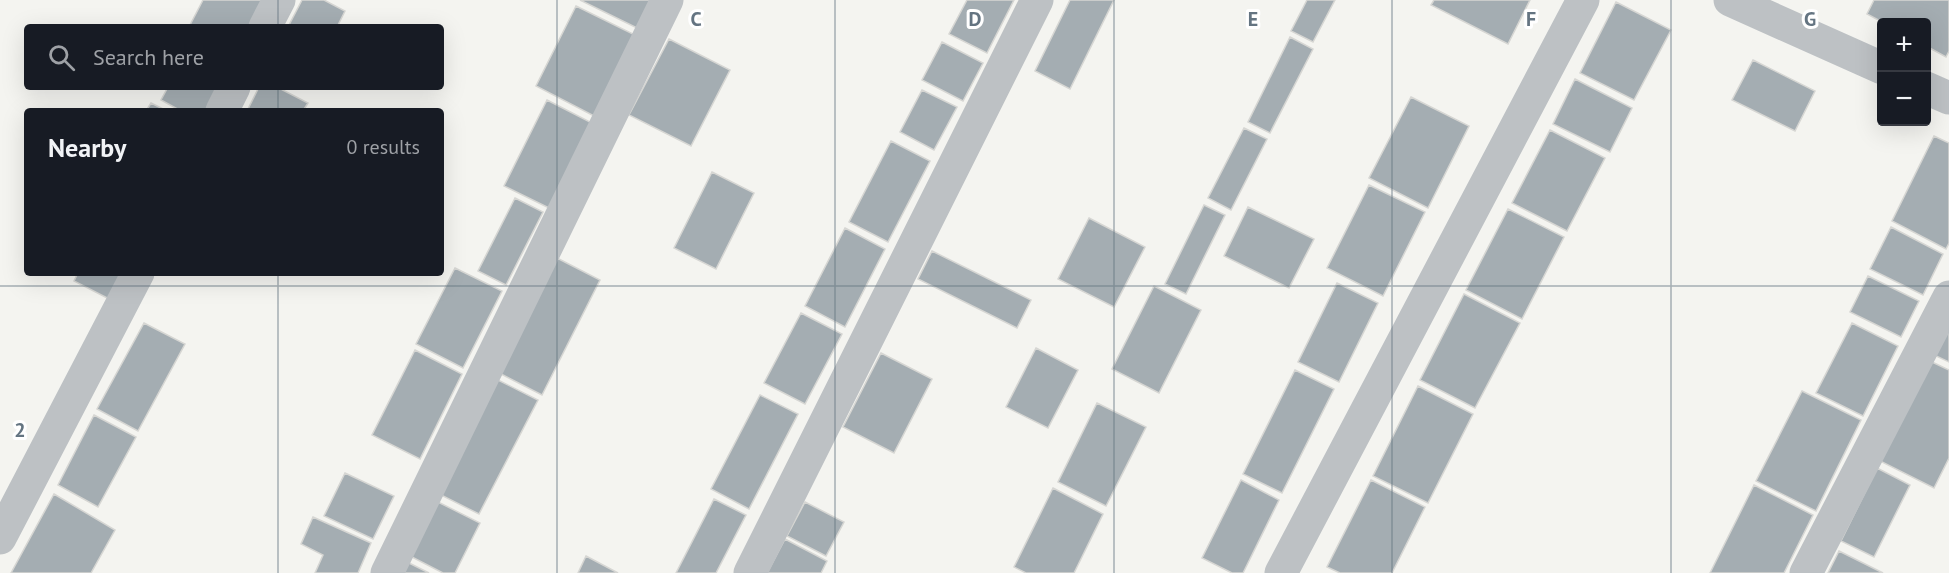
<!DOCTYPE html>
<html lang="en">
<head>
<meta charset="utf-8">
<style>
	body { margin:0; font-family:"PT Sans",sans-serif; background:#242831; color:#f1f3f6 }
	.controls { position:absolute; right:18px; top:18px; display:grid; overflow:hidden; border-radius:6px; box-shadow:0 6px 24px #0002 }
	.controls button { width:54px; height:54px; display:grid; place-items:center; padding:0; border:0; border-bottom:2px solid #363941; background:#171b24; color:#f1f3f6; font:30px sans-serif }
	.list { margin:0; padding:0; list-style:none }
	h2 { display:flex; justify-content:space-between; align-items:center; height:78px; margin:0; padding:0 24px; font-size:26px }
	h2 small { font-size:20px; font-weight:400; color:#9ea1a6 }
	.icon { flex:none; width:33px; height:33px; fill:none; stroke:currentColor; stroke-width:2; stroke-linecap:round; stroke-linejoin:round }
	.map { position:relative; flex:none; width:1949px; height:573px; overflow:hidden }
	.search { position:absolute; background:#171b24; box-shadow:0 6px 24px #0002; left:24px; top:24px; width:420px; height:66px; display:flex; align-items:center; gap:15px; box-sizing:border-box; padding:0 21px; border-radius:6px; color:#9ea1a6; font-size:22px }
	.panel { position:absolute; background:#171b24; box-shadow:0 6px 24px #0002; left:24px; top:108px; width:420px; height:168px; border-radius:6px }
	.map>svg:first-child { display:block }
</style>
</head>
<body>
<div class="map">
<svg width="1949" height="573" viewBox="0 0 1949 573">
	<rect width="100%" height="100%" fill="#f4f4f0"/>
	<path fill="#a4adb2" stroke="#d6d6d3" stroke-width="1.5" d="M 203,0 L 271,0 L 257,27 L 189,27 Z
		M 302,0 L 324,0 L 345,11 L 337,27 L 288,27 Z
		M 580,0 L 651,0 L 637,28 Z
		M 967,0 L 1014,0 L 987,53 L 949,34 Z
		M 1070,0 L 1114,0 L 1070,89 L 1035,71 Z
		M 1307,0 L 1335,0 L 1313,42 L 1291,31 Z
		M 1434,0 L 1530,0 L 1508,44 L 1431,5 Z
		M 1874,0 L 1949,0 L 1949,51 L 1946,57 L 1926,46 L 1926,22 L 1882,22 L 1867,14 Z
		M 1616,2 L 1671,30 L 1634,100 L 1580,73 Z
		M 576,6 L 635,35 L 594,116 L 536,86 Z
		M 1290,37 L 1313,49 L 1270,133 L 1248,122 Z
		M 669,39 L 730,70 L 691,146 L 629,115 Z
		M 942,42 L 983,63 L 963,101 L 922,80 Z
		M 1753,60 L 1815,91 L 1795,131 L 1732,100 Z
		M 1575,79 L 1632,108 L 1610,152 L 1553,124 Z
		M 168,87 L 226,87 L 214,111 L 181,111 L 161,100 Z
		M 259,87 L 277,87 L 308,103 L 303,111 L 247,111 Z
		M 922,90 L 957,107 L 934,150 L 900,132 Z
		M 1411,97 L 1469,126 L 1428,208 L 1369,178 Z
		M 547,100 L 592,123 L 549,208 L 504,186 Z
		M 151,103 L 167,111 L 146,111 Z
		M 1244,128 L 1267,139 L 1231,210 L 1208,198 Z
		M 1550,130 L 1605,158 L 1567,231 L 1512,203 Z
		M 1934,136 L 1949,143 L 1949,243 L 1946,249 L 1892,221 Z
		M 891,141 L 930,161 L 888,242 L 849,222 Z
		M 712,172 L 754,193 L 716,269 L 674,248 Z
		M 1369,185 L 1425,212 L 1383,296 L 1327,268 Z
		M 515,198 L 543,212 L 506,285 L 478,271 Z
		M 1204,205 L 1225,215 L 1186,294 L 1165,284 Z
		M 1248,207 L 1314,239 L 1289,288 L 1224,256 Z
		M 1508,209 L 1564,237 L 1522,319 L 1466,290 Z
		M 1089,218 L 1145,247 L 1114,307 L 1058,279 Z
		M 1891,227 L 1943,254 L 1923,295 L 1870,269 Z
		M 845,228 L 885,249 L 845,327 L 805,306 Z
		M 932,251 L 1031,300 L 1017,328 L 918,279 Z
		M 557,258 L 600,280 L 542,395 L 499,373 Z
		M 455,268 L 502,291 L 463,368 L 416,344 Z
		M 78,273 L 128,273 L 113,301 L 74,281 Z
		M 1868,276 L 1919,301 L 1901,337 L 1850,312 Z
		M 1337,283 L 1378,303 L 1339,382 L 1298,362 Z
		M 1154,286 L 1201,310 L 1159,393 L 1112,369 Z
		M 1464,294 L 1520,323 L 1475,408 L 1420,380 Z
		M 801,313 L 842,334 L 805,404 L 764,383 Z
		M 144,323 L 185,344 L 138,431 L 97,409 Z
		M 1852,323 L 1898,346 L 1863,416 L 1816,393 Z
		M 1949,326 L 1949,362 L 1934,355 Z
		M 1036,348 L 1078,370 L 1048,428 L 1006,407 Z
		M 415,350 L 462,374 L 420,459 L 372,435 Z
		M 881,353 L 932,379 L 894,453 L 843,427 Z
		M 1930,361 L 1949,370 L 1949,458 L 1934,488 L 1880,461 Z
		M 1295,370 L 1334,389 L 1282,493 L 1243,474 Z
		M 496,379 L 538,400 L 479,514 L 437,493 Z
		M 1418,386 L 1473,414 L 1428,503 L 1373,476 Z
		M 1802,391 L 1861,420 L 1816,511 L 1756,481 Z
		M 760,395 L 798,414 L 749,509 L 711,489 Z
		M 1097,403 L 1146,427 L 1106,506 L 1058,482 Z
		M 94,415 L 136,437 L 98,507 L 58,485 Z
		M 1877,468 L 1910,485 L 1874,557 L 1841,541 Z
		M 345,473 L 394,496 L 373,539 L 324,516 Z
		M 1241,480 L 1279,500 L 1243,573 L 1232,573 L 1202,558 Z
		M 1371,480 L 1425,507 L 1392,573 L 1340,573 L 1327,567 Z
		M 1754,485 L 1813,515 L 1784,573 L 1710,573 Z
		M 1053,488 L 1103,514 L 1074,573 L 1026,573 L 1014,567 Z
		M 54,494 L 115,530 L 91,573 L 11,573 Z
		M 714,499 L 746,515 L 716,573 L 676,573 Z
		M 434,500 L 480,523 L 455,573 L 443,573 L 406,554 Z
		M 805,502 L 844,522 L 826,556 L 787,536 Z
		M 313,517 L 371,543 L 358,573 L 315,573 L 323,555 L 301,544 Z
		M 785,539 L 827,561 L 821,573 L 767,573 Z
		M 1839,551 L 1883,573 L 1828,573 Z
		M 586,556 L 618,573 L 578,573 Z
		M 405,561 L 429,573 L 399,573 Z"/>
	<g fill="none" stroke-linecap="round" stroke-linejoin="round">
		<path stroke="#bdc1c4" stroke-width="33" d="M 1730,0 L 1882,68
			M 265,27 L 279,0
			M 1926,88 L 1949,98
			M 222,111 L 234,87
			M 0,538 L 138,273
			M 387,573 L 667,0
			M 750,573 L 1037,0
			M 1281,573 L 1583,0
			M 1806,573 L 1949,297"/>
	</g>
	<path fill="none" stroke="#647481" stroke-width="1.5" stroke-opacity="0.55" d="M 278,0 L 278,27M 557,0 L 557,573M 835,0 L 835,573M 1114,0 L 1114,573M 1392,0 L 1392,573M 1671,0 L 1671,573M 278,87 L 278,111M 278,273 L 278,573M 0,286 L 1949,286"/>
	<g font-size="20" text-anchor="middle" font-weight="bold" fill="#647481" stroke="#fff" stroke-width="6" stroke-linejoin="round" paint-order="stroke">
		<text x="696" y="26">C</text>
		<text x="975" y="26">D</text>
		<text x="1253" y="26">E</text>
		<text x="1531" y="26">F</text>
		<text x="1810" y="26">G</text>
		<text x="20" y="437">2</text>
	</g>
</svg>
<div class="controls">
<button>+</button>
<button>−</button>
</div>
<div class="search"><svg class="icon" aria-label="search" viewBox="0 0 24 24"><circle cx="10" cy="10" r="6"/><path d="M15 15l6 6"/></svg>Search here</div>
<section class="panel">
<h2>Nearby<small>0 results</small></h2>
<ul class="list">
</ul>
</section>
</div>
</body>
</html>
